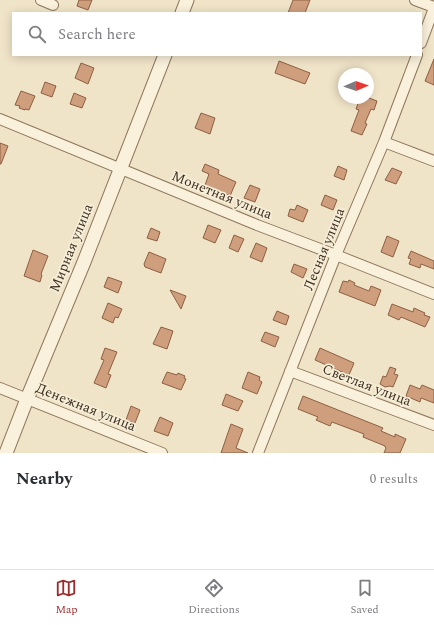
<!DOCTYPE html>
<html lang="en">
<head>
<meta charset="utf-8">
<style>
	body { margin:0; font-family:Spectral,serif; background:#f2f2f3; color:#2b2b33 }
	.compass { position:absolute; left:338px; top:68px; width:36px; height:36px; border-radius:50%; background:#fff; box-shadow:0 2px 10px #0003; rotate:88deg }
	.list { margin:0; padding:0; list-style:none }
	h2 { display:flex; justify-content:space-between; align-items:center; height:52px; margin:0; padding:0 16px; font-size:17px }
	h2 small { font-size:13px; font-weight:400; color:#7c7c81 }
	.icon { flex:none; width:22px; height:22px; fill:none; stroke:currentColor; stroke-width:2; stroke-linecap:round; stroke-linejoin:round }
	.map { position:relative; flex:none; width:434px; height:453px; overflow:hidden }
	.search { position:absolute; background:#fff; box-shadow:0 2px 10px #0003; left:12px; right:12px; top:12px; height:44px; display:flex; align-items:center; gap:10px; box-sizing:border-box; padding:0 14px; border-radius:0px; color:#7c7c81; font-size:15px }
	.sheet { height:116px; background:#fff }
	nav { display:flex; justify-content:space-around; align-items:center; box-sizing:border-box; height:56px; border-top:1px solid #e1e1e2; background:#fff; font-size:11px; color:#7c7c81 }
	nav a { display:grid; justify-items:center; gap:2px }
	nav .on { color:#9e2a2b }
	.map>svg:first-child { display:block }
</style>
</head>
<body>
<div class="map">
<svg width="434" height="453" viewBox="0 0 434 453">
	<rect width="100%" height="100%" fill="#f0e4c8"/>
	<path fill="#cf9f7d" stroke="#8d5f41" d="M 79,0 L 92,0 L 88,10 L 77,6 Z
		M 293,0 L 310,0 L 305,13 L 288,13 Z
		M 434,59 L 434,85 L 425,81 Z
		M 279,61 L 310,73 L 305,84 L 275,73 Z
		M 81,63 L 94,68 L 88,84 L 75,78 Z
		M 45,82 L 56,86 L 52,97 L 41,93 Z
		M 21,91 L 35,96 L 29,110 L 25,109 L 25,110 L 19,108 L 20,106 L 15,105 Z
		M 74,93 L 86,98 L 82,108 L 70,104 Z
		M 360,98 L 369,98 L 377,101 L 374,110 L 371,109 L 365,123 L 367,124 L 362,135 L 351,131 L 359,110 L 356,109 Z
		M 201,113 L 215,118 L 210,134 L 195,128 Z
		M 0,143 L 8,146 L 1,164 L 0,164 Z
		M 205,164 L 219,170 L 218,174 L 236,182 L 230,196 L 212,188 L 210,191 L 204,188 L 209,174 L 202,171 Z
		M 338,166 L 347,170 L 344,180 L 334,176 Z
		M 392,168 L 402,172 L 396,184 L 385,180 Z
		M 250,185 L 260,189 L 255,202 L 244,198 Z
		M 325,195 L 337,200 L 333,210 L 321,205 Z
		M 297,205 L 308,210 L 303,222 L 288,216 L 290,209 L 295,210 Z
		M 208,225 L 221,230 L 215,243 L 203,238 Z
		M 151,228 L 160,232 L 157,241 L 147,238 Z
		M 234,235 L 244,239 L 238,252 L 229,248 Z
		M 387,236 L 399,241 L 393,257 L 381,252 Z
		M 256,243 L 267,248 L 262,262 L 250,257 Z
		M 33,250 L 48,256 L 41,274 L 42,275 L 40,282 L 24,276 Z
		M 411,251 L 434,261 L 434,269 L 421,264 L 420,268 L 409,264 L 411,259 L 408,258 Z
		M 149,252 L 166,259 L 161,273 L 145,267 L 144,264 Z
		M 294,264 L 307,269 L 303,278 L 291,272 Z
		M 108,277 L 122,282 L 118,293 L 104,287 Z
		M 349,280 L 355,283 L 354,285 L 369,291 L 371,286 L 381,290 L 375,306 L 339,292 L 343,281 L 348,282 Z
		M 170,290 L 186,296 L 181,309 Z
		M 108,303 L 122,309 L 118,318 L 115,317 L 113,323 L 102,318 Z
		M 392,304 L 413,312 L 414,308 L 425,313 L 424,315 L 430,317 L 425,327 L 401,317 L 399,320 L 388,315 Z
		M 277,311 L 289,316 L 286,325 L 273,320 Z
		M 161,327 L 173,331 L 167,349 L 153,344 Z
		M 265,332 L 279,337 L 275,347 L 261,341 Z
		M 105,348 L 117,352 L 108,374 L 111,375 L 106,388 L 94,383 L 104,360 L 101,359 Z
		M 320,348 L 354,363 L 349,375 L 315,360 Z
		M 390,367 L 396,369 L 394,374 L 398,375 L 393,387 L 390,386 L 385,387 L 380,384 L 383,376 L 386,377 Z
		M 167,372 L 177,375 L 178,373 L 185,376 L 184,378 L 186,379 L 181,390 L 162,383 Z
		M 248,372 L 260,377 L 259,380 L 262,382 L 257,394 L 242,388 Z
		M 410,385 L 420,389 L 422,385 L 434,390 L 434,403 L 421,398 L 420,402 L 406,396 Z
		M 226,394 L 243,401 L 238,411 L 222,405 Z
		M 303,396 L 383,428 L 381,431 L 395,437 L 395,434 L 406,439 L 400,453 L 384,453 L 386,448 L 385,447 L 385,446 L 363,437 L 364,434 L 332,422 L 330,426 L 316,420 L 318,417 L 298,409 Z
		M 131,406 L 140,410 L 135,423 L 126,420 Z
		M 160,417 L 173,423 L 168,436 L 154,431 Z
		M 231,424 L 243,429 L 236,448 L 248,453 L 221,453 Z"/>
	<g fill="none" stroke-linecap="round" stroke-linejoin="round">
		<defs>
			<path id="minor" d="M 41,0 L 53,5
				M 415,0 L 434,7
				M 421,43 L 434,8
				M 0,119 L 257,225 L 336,255 L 434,294
				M 384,142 L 434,161
				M 290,371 L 434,425
				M 0,388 L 162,453
				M 258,453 L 336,255 L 384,142 L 417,55"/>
			<path id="tertiary" d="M 182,13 L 187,0
				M 6,453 L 27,399 L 84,262 L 165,55"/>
		</defs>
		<use href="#minor" stroke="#8d765c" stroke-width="12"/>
		<use href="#tertiary" stroke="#8d765c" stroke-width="15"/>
		<use href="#minor" stroke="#faf1dc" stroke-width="10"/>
		<use href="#tertiary" stroke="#faf1dc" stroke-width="13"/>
	</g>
	<g text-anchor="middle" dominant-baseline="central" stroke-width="3.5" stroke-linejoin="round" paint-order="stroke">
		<g font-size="14" fill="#3d2e20" stroke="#f7eed8">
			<text transform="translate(222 195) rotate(22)">Монетная улица</text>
			<text transform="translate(71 248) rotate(-68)">Мирная улица</text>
			<text transform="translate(324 249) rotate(-68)">Лесная улица</text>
			<text transform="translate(367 385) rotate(21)">Светлая улица</text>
			<text transform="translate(86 407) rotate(22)">Денежная улица</text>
		</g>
	</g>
</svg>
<svg class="compass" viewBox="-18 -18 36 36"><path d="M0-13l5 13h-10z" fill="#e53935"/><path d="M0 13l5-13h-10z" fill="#7c7c81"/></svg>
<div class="search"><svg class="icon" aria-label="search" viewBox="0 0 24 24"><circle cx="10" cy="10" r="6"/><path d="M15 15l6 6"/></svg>Search here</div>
</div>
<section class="sheet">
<h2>Nearby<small>0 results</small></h2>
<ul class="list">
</ul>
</section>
<nav>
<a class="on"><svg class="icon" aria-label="map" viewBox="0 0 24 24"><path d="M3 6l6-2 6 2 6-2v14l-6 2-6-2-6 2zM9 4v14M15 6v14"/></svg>Map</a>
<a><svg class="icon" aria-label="directions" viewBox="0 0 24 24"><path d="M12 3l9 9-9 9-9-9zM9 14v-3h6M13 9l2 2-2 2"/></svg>Directions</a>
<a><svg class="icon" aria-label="saved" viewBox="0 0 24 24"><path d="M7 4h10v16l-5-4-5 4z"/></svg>Saved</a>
</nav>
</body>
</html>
